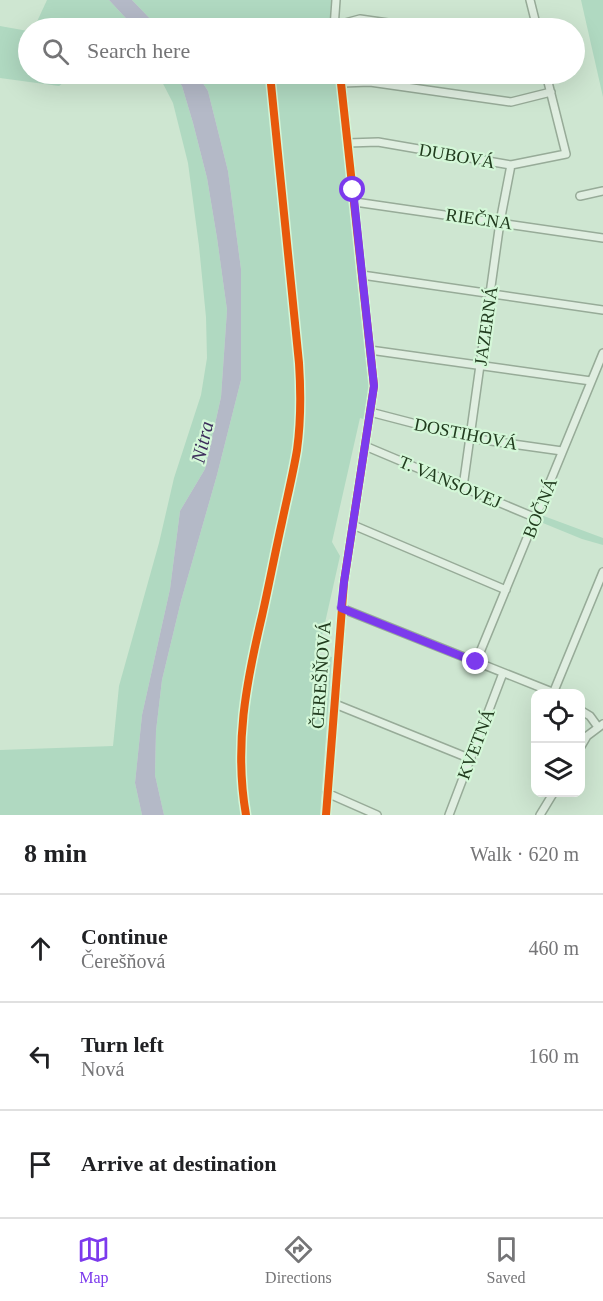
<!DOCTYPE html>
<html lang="en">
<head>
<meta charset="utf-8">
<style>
	body { margin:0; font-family:Georgia,serif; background:#f6f6f6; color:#202124 }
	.controls { position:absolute; right:18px; bottom:18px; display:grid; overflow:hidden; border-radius:12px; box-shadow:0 6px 24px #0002 }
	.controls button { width:54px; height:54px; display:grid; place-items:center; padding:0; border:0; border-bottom:2px solid #e0e0e0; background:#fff; color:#202124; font:30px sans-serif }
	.stop { position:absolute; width:18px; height:18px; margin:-14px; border:4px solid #7c3aed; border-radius:50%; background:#fff }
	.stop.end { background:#7c3aed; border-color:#fff; box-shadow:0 2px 6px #0008 }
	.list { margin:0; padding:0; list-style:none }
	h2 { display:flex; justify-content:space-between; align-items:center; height:78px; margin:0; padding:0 24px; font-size:26px }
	h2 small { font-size:20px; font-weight:400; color:#757577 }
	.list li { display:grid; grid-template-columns:39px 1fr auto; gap:18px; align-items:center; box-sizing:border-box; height:108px; padding:0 24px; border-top:2px solid #e0e0e0 }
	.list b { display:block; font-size:22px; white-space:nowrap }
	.list p { margin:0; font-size:20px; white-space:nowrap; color:#757577 }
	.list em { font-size:20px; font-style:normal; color:#757577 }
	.icon { flex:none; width:33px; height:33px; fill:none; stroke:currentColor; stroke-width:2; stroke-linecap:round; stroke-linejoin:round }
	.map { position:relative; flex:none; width:603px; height:815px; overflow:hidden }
	.search { position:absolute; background:#fff; box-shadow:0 6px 24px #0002; left:18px; right:18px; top:18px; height:66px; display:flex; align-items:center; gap:15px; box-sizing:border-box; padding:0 21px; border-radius:33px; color:#757577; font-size:22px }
	.sheet { height:402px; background:#fff }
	nav { display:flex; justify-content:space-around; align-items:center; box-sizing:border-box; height:84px; border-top:2px solid #e0e0e0; background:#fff; font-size:16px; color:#757577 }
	nav a { display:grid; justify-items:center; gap:3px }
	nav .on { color:#7c3aed }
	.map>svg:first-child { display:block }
</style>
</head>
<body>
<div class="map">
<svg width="603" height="815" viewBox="0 0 603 815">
	<rect width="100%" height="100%" fill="#cee6d1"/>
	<path fill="#b0d9c1" d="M 47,0 L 109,0 L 135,28 L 34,28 Z
		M 132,0 L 331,0 L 330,28 L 159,28 Z
		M 581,0 L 603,0 L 603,97 Z
		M 0,26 L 28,31 L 28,74 L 74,74 L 59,86 L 0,78 Z
		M 158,74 L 173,74 L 182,86 L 193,123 L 207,178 L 217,238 L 227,310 L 221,397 L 205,469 L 180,511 L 170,589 L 142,715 L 135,783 L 142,815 L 0,815 L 0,750 L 113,746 L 119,686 L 159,543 L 174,478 L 201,395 L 207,358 L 206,317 L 199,246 L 188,163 L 173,103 Z
		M 197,74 L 335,74 L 369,370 L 370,393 L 367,420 L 360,418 L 332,542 L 340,556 L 318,654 L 332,657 L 320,815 L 164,815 L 155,775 L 156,731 L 162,680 L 181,601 L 217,475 L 241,380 L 241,269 L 228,171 L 208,91 Z
		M 541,515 L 603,538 L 603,545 L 582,539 L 538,521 Z"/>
	<path fill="#b4b9c7" d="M 109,0 L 132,0 L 159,28 L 135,28 Z
		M 173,74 L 197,74 L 208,91 L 228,171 L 241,269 L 241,380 L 217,475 L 181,601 L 162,680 L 156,731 L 155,775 L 164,815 L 142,815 L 135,783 L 142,715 L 170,589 L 180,511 L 205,469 L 221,397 L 227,310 L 217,238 L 207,178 L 193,123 L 182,86 Z"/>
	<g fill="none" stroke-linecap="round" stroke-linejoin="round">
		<defs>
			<path id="street" d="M 530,0 L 537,28
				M 334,26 L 360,19 L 423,28
				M 334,28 L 336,0
				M 342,83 L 370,82 L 511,102 L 551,92
				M 348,143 L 378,142 L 511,165 L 566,154 L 546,74
				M 580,196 L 603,191
				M 355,202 L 603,238
				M 362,275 L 603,310
				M 370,350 L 591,381
				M 370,412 L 470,438 L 562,451
				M 365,446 L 536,518
				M 463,487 L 500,222 L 511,165
				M 353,525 L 506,590
				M 341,608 L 557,694
				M 476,662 L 603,353
				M 554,691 L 603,572
				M 335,704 L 471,759
				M 580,710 L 590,716 L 598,727
				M 580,748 L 587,736 L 603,724
				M 327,793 L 377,815
				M 326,815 L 344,582 L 374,386 L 340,74
				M 449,815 L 503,673
				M 540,815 L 554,792"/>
		</defs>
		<use href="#street" stroke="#97ab98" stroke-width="10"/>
		<use href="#street" stroke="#e0eee1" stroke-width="7"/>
		<defs>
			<path id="cycleway" d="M 246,815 C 234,746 246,683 262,616 C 269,585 275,553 282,522 C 287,498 293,474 297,450 C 301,421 301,393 299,363 L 270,74
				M 326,815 L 344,582 L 374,386 L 340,74"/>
		</defs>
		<use href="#cycleway" stroke="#d4f7d8" stroke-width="11"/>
		<use href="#cycleway" stroke="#e8590c" stroke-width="8"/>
	</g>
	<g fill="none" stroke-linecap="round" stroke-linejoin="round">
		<path stroke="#7c3aed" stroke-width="8" d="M 353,190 L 374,386 L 344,582 L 341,608 L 476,662"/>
	</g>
	<g text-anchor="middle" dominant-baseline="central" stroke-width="4.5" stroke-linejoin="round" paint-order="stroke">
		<g font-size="18" fill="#213b1e" stroke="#d4f7d8">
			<text transform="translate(457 156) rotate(10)">DUBOVÁ</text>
			<text transform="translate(479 219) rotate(8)">RIEČNA</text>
			<text transform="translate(486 326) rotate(-82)">JAZERNÁ</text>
			<text transform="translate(466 434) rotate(11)">DOSTIHOVÁ</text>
			<text transform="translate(450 482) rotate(23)">T. VANSOVEJ</text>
			<text transform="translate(540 508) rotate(-68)">BOČNÁ</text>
			<text transform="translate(321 675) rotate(-86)">ČEREŠŇOVÁ</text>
			<text transform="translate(476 744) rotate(-69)">KVETNÁ</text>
		</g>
		<g font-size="20" font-style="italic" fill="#3d2d5b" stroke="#d4f7d8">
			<text transform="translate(202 442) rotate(-77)">Nitra</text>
		</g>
	</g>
</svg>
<div class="controls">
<button><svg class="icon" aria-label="locate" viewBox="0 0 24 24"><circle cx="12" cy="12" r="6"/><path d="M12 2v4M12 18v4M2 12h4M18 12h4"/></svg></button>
<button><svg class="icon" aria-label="layers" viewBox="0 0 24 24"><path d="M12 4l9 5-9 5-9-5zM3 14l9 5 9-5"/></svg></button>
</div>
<div class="stop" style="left:353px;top:190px"></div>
<div class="stop end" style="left:476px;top:662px"></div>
<div class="search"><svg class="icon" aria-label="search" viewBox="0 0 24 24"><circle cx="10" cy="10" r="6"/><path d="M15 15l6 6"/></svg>Search here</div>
</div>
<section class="sheet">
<h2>8 min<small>Walk · 620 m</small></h2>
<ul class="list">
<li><svg class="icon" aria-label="ahead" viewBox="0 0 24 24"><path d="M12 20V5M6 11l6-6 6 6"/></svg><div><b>Continue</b><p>Čerešňová</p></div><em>460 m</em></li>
<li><svg class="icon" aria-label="left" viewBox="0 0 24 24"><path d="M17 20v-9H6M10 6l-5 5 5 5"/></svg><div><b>Turn left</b><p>Nová</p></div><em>160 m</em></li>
<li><svg class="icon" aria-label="arrive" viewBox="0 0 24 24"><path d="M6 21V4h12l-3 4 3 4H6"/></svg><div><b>Arrive at destination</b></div></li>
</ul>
</section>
<nav>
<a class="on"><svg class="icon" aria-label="map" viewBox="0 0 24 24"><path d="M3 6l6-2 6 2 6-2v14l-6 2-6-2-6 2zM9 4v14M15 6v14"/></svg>Map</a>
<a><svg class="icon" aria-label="directions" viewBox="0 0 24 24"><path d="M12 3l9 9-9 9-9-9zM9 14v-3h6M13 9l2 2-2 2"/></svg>Directions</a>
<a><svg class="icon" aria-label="saved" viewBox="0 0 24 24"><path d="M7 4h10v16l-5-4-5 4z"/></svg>Saved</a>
</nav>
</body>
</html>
